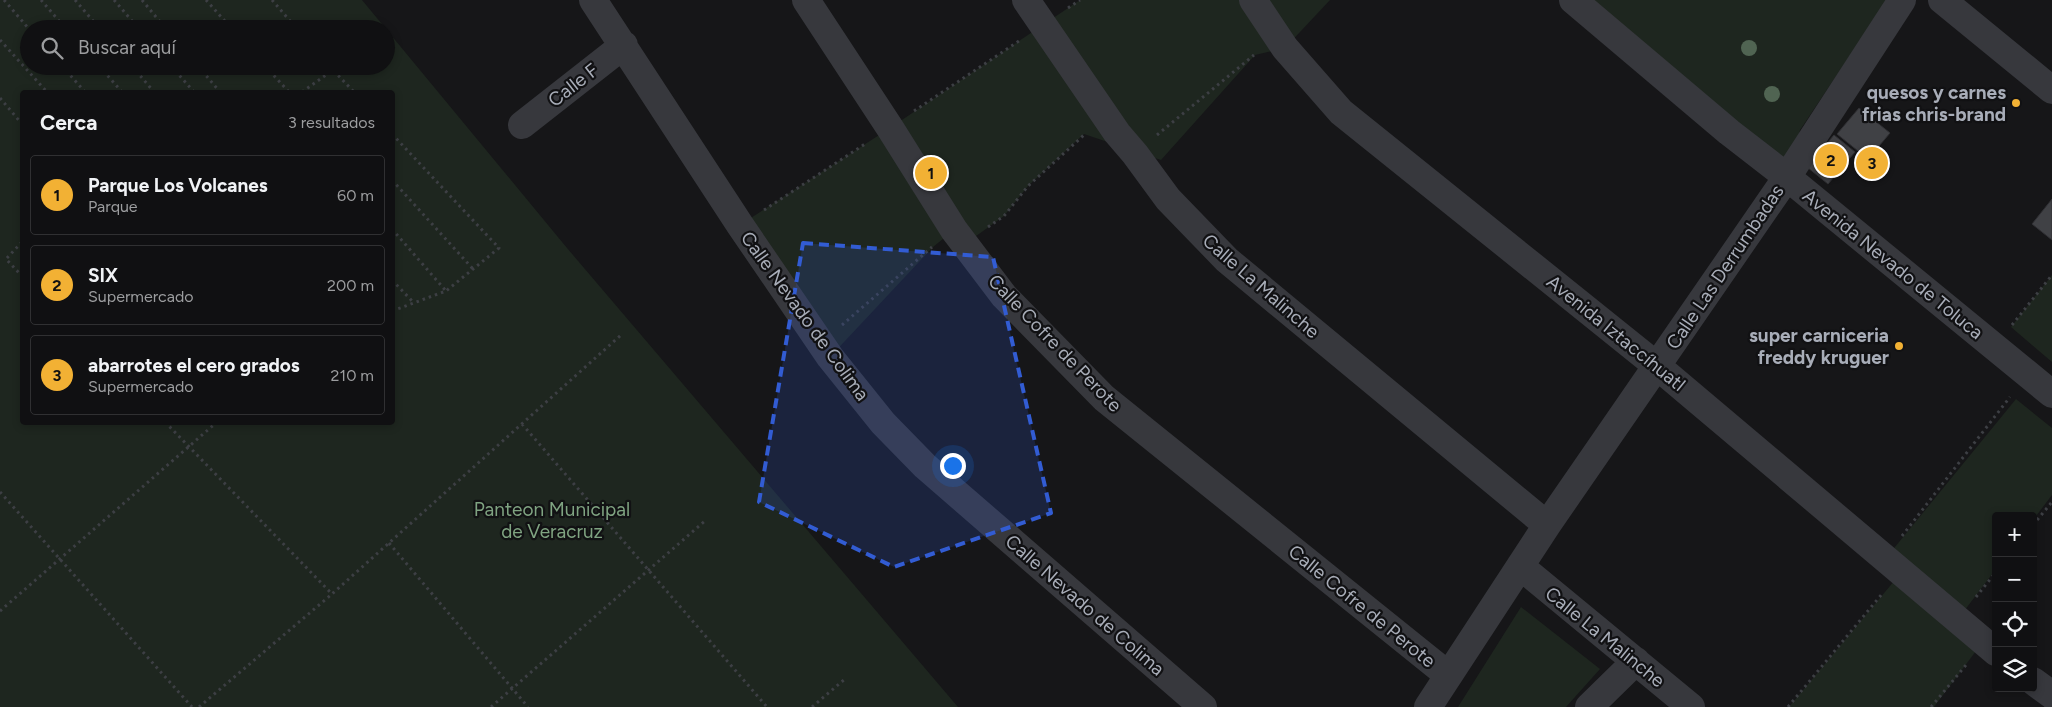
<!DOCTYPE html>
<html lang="es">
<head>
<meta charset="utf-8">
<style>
	body { margin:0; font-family:Figtree,sans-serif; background:#1e1e20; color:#f1f3f6 }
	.controls { position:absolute; right:15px; bottom:15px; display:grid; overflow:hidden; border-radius:5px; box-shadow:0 2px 8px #0003 }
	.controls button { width:45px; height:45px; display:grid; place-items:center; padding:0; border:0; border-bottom:1px solid #303032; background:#101012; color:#f1f3f6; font:25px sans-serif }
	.you { position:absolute; left:952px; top:465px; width:18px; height:18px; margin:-12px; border:4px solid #fff; border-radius:50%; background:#1a73e8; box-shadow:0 0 0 8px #1a73e833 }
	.badge { display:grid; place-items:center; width:32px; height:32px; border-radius:50%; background:#f2b134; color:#111; font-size:16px; font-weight:700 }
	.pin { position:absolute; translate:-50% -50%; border:2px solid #fff; box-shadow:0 1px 5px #0006 }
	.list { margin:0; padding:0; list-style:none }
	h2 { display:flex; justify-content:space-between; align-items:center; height:65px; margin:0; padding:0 20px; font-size:21px }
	h2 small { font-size:16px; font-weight:400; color:#9c9d9f }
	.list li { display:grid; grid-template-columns:32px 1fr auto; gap:15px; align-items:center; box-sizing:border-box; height:80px; margin:0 10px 10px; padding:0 10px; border:1px solid #303032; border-radius:5px }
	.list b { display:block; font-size:19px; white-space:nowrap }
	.list p { margin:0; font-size:16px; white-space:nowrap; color:#9c9d9f }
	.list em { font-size:16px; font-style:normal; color:#9c9d9f }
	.icon { flex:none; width:28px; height:28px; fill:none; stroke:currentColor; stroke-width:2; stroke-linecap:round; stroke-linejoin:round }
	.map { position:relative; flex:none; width:2052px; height:707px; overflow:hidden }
	.search { position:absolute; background:#101012; box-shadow:0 2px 8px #0003; left:20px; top:20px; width:375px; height:55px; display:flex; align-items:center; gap:12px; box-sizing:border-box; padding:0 18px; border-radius:28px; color:#9c9d9f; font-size:19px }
	.panel { position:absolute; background:#101012; box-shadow:0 2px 8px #0003; left:20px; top:90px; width:375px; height:335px; border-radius:5px }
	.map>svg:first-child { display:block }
</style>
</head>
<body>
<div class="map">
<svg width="2052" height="707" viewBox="0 0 2052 707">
	<rect width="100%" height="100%" fill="#161618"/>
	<path fill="#1e261f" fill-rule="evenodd" d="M 0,0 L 362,0 L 386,29 L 29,29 L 29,66 L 386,66 L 386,29 L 567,248 L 958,707 L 0,707 ZM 22,92 L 392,92 L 392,422 L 22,422 Z
		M 1080,0 L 1330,0 L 1285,48 L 1255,55 L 1161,160 L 1084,134 L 1028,186 L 1004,216 L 965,244 L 954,230 L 933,247 L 830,357 L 740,225 L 890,128 Z
		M 1573,0 L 1887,0 L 1800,130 L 1787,177 Z
		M 2052,275 L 2052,362 L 2011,327 Z
		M 2016,399 L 2052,428 L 2052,495 L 2033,520 L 2033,516 L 1996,516 L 1996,569 L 1958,619 L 1886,558 Z
		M 1900,574 L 1982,643 L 1934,707 L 1789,707 Z
		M 1521,607 L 1600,669 L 1566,707 L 1458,707 Z"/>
	<path fill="#404145" stroke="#303034" d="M 1859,108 L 1890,133 L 1868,159 L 1837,134 Z
		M 1834,135 L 1855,152 L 1828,184 L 1807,167 Z
		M 2052,199 L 2052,240 L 2032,224 Z"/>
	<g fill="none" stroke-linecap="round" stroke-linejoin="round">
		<path stroke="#3d3f44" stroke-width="3" stroke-dasharray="2.5 4" stroke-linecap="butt" d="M 4,0 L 29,29
			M 41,0 L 66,29
			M 75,0 L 100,29
			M 114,0 L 139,29
			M 142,0 L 166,29
			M 206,0 L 232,29
			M 272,0 L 297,29
			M 1068,8 L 1080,0
			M 0,40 L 47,92
			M 62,66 L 85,92
			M 99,66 L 122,92
			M 132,66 L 154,92
			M 171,66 L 194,92
			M 198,66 L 220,92
			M 265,66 L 289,92
			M 302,92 L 333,70 L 354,92
			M 0,98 L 22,124
			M 914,111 L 1019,41
			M 392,134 L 499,248 L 446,291 L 392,311
			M 1157,135 L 1254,55
			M 392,180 L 473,269
			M 764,210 L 865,144
			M 988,227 L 1004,216 L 1028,186 L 1084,135
			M 392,229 L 446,291
			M 22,242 L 6,259 L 22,276
			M 392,280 L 414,303
			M 842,325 L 932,247
			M 2012,325 L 2052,275
			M 165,422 L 332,594 L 621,335
			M 522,424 L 767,707
			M 0,492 L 192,707
			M 2033,525 L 2052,502
			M 1902,536 L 2010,397
			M 389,543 L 528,707
			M 1976,597 L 1996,572
			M 0,611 L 217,422
			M 199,707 L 332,594
			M 491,707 L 706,520
			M 812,707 L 845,679
			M 1788,707 L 1882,594
			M 1931,707 L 1966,665"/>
		<path stroke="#37383d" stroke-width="28" d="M 593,0 L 740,225 L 830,357 L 883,423 L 925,466 L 1203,707
			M 806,0 L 890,128 L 954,230 L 1004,296 L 1104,398 L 1448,675
			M 1026,0 L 1117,133 L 1135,154 L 1168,199 L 1227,260 L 1547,525
			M 1253,0 L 1285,48 L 1341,112 L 1657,366 L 1996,652
			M 1573,0 L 1729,132 L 1787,177 L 2052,394
			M 1942,0 L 2052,90
			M 522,125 L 624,45
			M 1520,566 L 1691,707
			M 2033,681 L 2052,695
			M 1428,707 L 1547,525 L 1787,177 L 1902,0
			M 1589,707 L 1636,661"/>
	</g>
	<g fill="#506452">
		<circle cx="1749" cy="48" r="8"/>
		<circle cx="1772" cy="94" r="8"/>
	</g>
	<path fill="#325cd3" fill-opacity="0.2" stroke="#325cd3" stroke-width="4" stroke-dasharray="10 6" stroke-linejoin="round" d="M 803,243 L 993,257 L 1051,513 L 894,567 L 759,502 Z"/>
	<g fill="#f2b134" stroke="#111113" stroke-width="2">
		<circle cx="2016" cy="103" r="5"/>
		<circle cx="1899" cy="346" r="5"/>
	</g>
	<g text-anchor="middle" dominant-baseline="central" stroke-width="4.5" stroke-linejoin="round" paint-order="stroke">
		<g font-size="19" fill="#a8adb8" stroke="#111113">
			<text transform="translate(573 85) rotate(-38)">Calle F</text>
			<text transform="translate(1893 264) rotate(39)">Avenida Nevado de Toluca</text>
			<text transform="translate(1725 267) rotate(-56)">Calle Las Derrumbadas</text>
			<text transform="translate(1261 286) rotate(41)">Calle La Malinche</text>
			<text transform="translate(805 316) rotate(54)">Calle Nevado de Colima</text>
			<text transform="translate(1616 333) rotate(39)">Avenida Iztaccíhuatl</text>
			<text transform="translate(1055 343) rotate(46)">Calle Cofre de Perote</text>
			<text transform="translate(1085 605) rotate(41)">Calle Nevado de Colima</text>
			<text transform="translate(1362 606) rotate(39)">Calle Cofre de Perote</text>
			<text transform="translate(1605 637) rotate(39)">Calle La Malinche</text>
		</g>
		<g font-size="19" font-weight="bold" fill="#a8adb8" stroke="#111113" text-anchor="end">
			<text x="2006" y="92">quesos y carnes<tspan x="2006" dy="22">frias chris-brand</tspan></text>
			<text x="1889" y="335">super carniceria<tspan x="1889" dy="22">freddy kruguer</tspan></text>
		</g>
		<g font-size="19" fill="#7fa381" stroke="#111113">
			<text x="552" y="509">Panteon Municipal<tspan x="552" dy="22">de Veracruz</tspan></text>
		</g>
	</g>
</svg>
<div class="controls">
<button>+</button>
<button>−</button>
<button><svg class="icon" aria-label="locate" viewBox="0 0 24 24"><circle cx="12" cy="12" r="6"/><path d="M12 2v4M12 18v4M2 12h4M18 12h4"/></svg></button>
<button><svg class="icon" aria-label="layers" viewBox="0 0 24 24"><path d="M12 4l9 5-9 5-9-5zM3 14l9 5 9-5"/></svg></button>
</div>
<div class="you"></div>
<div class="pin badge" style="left:931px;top:173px">1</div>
<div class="pin badge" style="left:1831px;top:160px">2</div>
<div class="pin badge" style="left:1872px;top:163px">3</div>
<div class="search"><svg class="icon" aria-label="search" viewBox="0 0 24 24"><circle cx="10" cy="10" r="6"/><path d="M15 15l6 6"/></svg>Buscar aquí</div>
<section class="panel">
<h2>Cerca<small>3 resultados</small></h2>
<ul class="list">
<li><span class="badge">1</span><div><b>Parque Los Volcanes</b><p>Parque</p></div><em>60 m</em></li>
<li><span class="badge">2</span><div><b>SIX</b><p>Supermercado</p></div><em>200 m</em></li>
<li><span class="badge">3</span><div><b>abarrotes el cero grados</b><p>Supermercado</p></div><em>210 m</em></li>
</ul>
</section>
</div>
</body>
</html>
